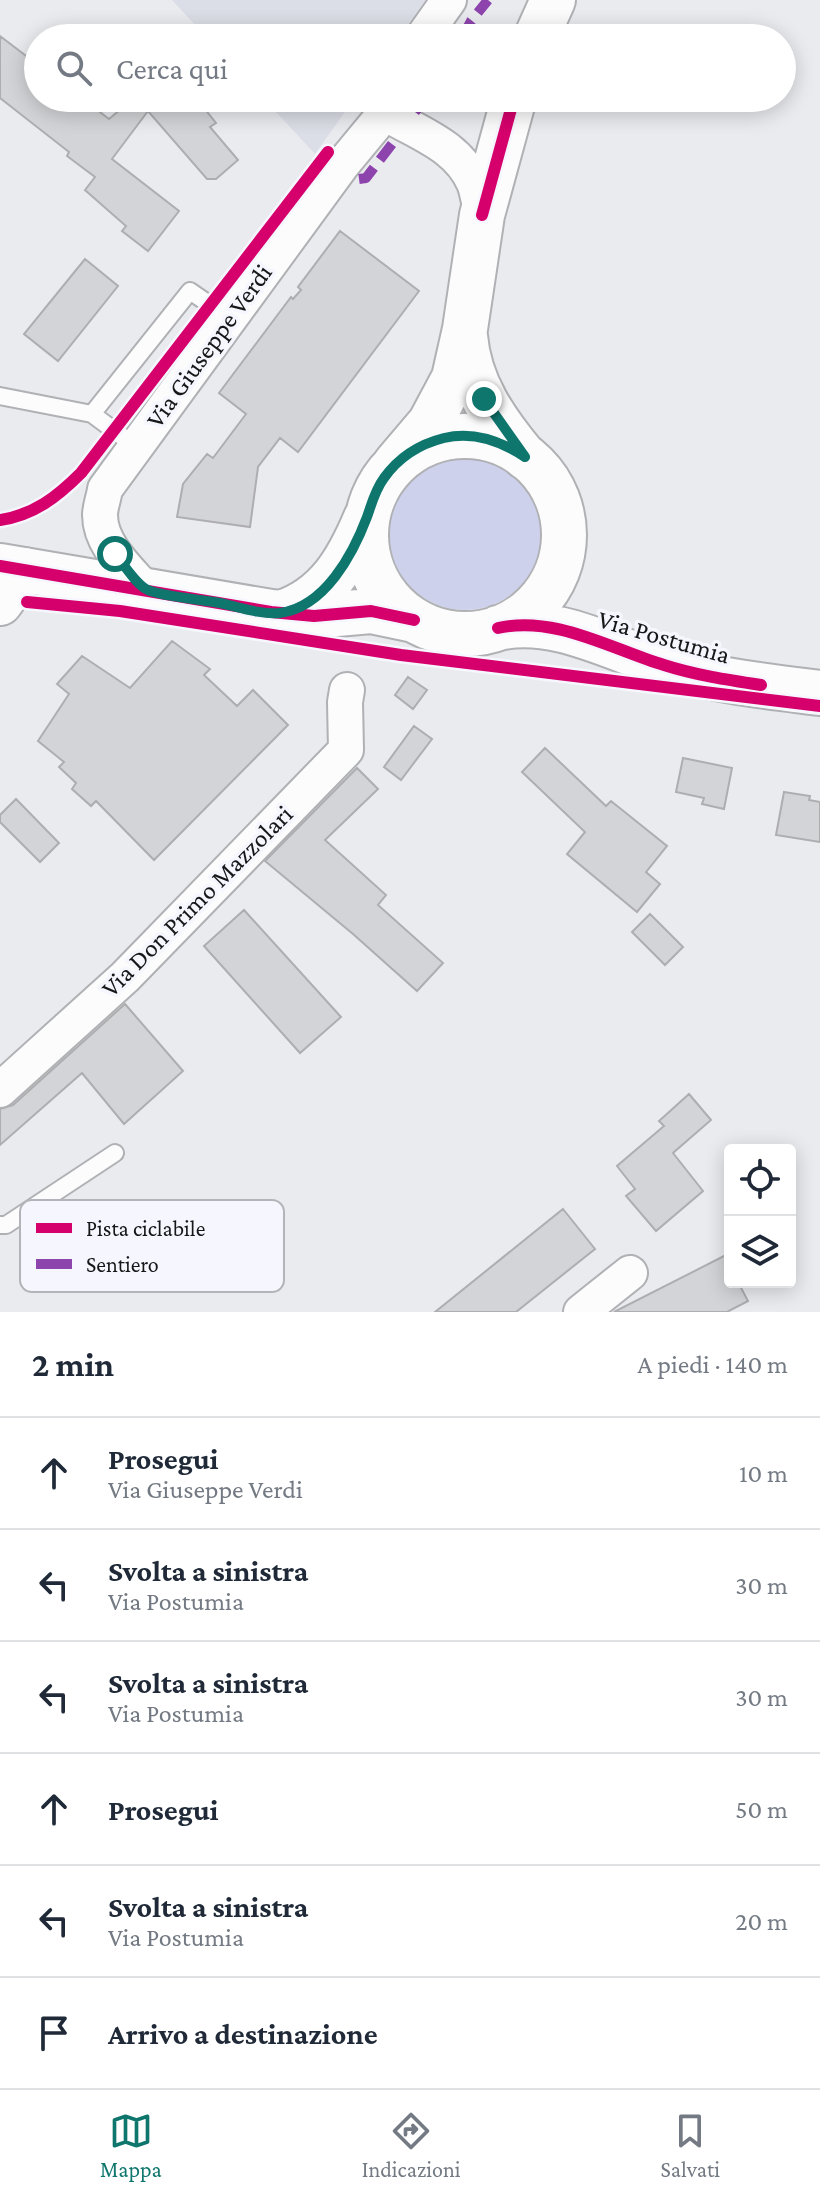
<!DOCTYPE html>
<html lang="it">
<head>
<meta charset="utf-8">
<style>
	body { margin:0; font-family:"Crimson Pro",serif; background:#f2f2f3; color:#1f2937 }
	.controls { position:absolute; right:24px; bottom:24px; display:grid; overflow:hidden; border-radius:8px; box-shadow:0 4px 20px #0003 }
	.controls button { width:72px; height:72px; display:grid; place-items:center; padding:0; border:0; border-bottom:2px solid #e0e1e3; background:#fff; color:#1f2937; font:40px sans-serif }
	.stop { position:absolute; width:24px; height:24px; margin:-18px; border:6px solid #0f766e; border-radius:50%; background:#fff }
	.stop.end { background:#0f766e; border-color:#fff; box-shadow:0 2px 8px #0008 }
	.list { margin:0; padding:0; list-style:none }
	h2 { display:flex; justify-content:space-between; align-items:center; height:104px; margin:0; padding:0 32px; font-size:34px }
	h2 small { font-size:26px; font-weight:400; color:#747a83 }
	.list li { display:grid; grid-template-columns:52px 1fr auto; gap:24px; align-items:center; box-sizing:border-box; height:112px; padding:0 32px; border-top:2px solid #e0e1e3 }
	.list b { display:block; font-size:30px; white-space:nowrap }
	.list p { margin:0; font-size:26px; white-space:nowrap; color:#747a83 }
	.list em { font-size:26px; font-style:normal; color:#747a83 }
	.icon { flex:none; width:44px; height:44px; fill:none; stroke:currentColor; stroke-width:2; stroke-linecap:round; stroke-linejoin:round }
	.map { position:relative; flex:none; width:820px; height:1312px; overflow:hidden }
	.search { position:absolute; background:#fff; box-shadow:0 4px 20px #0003; left:24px; right:24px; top:24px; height:88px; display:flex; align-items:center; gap:20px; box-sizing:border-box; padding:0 28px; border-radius:44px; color:#747a83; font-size:30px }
	.sheet { height:776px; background:#fff }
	nav { display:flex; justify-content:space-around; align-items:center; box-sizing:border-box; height:112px; border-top:2px solid #e0e1e3; background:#fff; font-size:22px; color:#747a83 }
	nav a { display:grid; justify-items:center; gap:4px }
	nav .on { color:#0f766e }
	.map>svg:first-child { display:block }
</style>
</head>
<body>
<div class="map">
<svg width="820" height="1312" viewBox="0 0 820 1312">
	<rect width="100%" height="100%" fill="#eaebef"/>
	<path fill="#dcdee7" d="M 172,0 L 425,0 L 398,38 L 207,38 Z
		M 263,98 L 355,98 L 315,154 Z"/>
	<path fill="#cdd1ec" d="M389 534a76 76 0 1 1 152 0a76 76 0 1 1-152 0Z"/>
	<path fill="#d3d4d7" stroke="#aeaeb1" stroke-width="2" d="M 0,36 L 38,65 L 38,98 L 82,98 L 109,119 L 134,98 L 196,98 L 216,123 L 210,127 L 238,160 L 216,179 L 207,179 L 148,111 L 112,159 L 179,211 L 148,251 L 122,231 L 126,226 L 85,190 L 95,177 L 67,156 L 69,152 L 0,98 Z
		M 340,231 L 419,291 L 298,452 L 280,438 L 258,467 L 250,527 L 177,517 L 183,484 L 207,454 L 213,458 L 246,414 L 219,393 L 291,297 L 293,299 L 301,290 L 298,287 Z
		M 85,259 L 118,286 L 58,361 L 24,334 Z
		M 172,641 L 210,669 L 204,675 L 237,706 L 253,690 L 288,725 L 154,860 L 96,801 L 91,806 L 72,789 L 76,783 L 59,767 L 64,762 L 38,741 L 69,694 L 57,684 L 82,656 L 130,688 Z
		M 408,677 L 427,690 L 413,709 L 395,695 Z
		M 414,726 L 432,739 L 401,780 L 384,767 Z
		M 545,748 L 606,806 L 611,801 L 667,846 L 646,872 L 660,884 L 637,912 L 567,854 L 585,832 L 522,772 Z
		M 683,758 L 732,768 L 724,809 L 702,804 L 704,798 L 676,792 Z
		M 357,768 L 378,789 L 325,840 L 386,895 L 378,905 L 443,963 L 417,991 L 353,934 L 265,861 Z
		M 784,792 L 810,796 L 809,800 L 820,802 L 820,842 L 776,835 Z
		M 16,799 L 59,843 L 40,862 L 0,822 L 0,815 Z
		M 244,910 L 341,1017 L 300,1053 L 204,946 Z
		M 650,914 L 683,947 L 665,965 L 632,932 Z
		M 125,1004 L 183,1071 L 124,1124 L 82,1073 L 0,1145 L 0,1109 L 13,1105 Z
		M 689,1094 L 711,1120 L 673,1153 L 703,1191 L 656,1231 L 626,1196 L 635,1189 L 617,1166 L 664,1126 L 659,1121 Z
		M 563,1209 L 595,1249 L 516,1312 L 435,1312 Z
		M 730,1253 L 730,1282 L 738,1282 L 748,1301 L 727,1312 L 614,1312 Z"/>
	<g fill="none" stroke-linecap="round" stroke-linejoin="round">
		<defs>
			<path id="lane" d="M 0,396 L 92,414 L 135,446
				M 92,414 L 190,291 L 229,318
				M 0,1225 L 6,1225 L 115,1153"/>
			<path id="street" d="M 422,38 L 449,0
				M 385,113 C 417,133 458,145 474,183 C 478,193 479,205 482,215
				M 146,590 C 128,569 100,545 100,515 C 100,507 104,497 105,489 L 342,165 L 385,113 L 385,98
				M 0,1090 L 125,977 L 346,750 L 345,702 L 347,690
				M 581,1312 L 630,1273"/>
			<path id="secondary" d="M 536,38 L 553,0
				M 465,336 C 469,384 495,421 525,457
				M 396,463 L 430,423 L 454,378 L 465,329 L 482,215 L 514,98
				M 0,603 L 24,570"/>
			<path id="primary" d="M366 535a99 99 0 1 1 198 0a99 99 0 1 1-198 0Z
				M 0,566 L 271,612 L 314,616 L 371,611 L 414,620
				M 281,613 C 327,598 348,561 366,518
				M 498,628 C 559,614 622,655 681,670 C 726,682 773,687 820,693"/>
		</defs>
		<use href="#lane" stroke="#b0b1b4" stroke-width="20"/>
		<use href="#street" stroke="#b0b1b4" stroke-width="38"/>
		<use href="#secondary" stroke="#b0b1b4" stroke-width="48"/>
		<use href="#primary" stroke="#b0b1b4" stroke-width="48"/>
		<use href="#lane" stroke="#fcfcfd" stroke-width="16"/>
		<use href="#street" stroke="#fcfcfd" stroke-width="34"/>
		<use href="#secondary" stroke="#fcfcfd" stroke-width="44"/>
		<use href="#primary" stroke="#fcfcfd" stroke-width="44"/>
		<path stroke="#8e44ad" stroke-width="10" stroke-dasharray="20 10" stroke-linecap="butt" d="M 462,38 L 471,21 L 488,0
			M 415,112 L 426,98
			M 359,179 L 366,178 L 392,144"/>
		<defs>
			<path id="cycleway" d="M 482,215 L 514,98
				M 0,520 C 34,515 57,497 81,473 L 328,152
				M 0,566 L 271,612 L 314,616 L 371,611 L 414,620
				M 27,602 L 120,611 L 401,655 L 820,706
				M 498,628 C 555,615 611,649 664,665 C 695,675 728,680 761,685"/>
		</defs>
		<use href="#cycleway" stroke="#f6f7fe" stroke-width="17"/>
		<use href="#cycleway" stroke="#d6006c" stroke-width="12"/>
	</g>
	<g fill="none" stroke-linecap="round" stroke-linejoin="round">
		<path stroke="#0f766e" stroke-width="10" d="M 115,554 C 124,564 136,585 148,590 C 160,596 204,600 220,603 C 238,607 262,615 280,613 C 325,607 353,554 367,517 C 372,503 375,490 384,478 C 399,457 420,444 444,438 C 473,431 501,441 525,457 L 484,399"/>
	</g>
	<g text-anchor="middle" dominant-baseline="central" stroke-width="7" stroke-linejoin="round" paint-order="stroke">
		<g font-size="26" fill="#171719" stroke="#f6f7fe">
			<text transform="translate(209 346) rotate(-54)">Via Giuseppe Verdi</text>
			<text transform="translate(664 637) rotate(16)">Via Postumia</text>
			<text transform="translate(197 901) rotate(-45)">Via Don Primo Mazzolari</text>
		</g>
	</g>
	<rect x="20" y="1200" width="264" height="92" rx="12" fill="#f6f7fe" stroke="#b3b4b9" stroke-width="2"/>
	<rect x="36" y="1223" width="36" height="10" fill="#d6006c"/>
	<rect x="36" y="1259" width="36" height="10" fill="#8e44ad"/>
	<g font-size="22" fill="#171719">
		<text x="86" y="1236">Pista ciclabile</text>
		<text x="86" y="1272">Sentiero</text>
	</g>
</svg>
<div class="controls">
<button><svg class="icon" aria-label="locate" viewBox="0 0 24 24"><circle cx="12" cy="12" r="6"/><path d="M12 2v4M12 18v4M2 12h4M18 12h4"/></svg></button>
<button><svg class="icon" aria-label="layers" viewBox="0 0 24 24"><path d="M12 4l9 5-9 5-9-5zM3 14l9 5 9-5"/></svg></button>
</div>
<div class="stop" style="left:115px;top:554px"></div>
<div class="stop end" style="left:484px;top:399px"></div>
<div class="search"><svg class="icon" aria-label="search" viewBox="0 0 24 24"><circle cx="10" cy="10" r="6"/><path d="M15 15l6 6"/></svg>Cerca qui</div>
</div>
<section class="sheet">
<h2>2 min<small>A piedi · 140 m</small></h2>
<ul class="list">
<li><svg class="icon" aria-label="ahead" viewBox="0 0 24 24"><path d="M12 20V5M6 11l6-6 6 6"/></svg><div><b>Prosegui</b><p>Via Giuseppe Verdi</p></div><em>10 m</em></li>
<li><svg class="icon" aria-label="left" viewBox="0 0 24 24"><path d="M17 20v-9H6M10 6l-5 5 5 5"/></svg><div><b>Svolta a sinistra</b><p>Via Postumia</p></div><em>30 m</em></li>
<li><svg class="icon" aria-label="left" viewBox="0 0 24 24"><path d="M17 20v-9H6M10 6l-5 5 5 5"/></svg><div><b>Svolta a sinistra</b><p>Via Postumia</p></div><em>30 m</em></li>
<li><svg class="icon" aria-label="ahead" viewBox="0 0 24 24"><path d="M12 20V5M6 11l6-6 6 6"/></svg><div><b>Prosegui</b></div><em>50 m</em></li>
<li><svg class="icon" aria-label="left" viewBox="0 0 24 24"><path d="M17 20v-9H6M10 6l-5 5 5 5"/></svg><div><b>Svolta a sinistra</b><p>Via Postumia</p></div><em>20 m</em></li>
<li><svg class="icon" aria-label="arrive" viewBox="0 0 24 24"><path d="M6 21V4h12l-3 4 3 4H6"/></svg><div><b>Arrivo a destinazione</b></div></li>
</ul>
</section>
<nav>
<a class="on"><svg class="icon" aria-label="map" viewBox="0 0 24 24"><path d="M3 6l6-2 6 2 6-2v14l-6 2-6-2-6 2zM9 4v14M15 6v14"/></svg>Mappa</a>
<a><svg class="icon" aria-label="directions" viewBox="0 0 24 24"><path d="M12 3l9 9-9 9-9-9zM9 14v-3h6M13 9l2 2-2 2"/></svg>Indicazioni</a>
<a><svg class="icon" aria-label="saved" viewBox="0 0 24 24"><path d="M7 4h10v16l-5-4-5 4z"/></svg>Salvati</a>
</nav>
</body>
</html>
